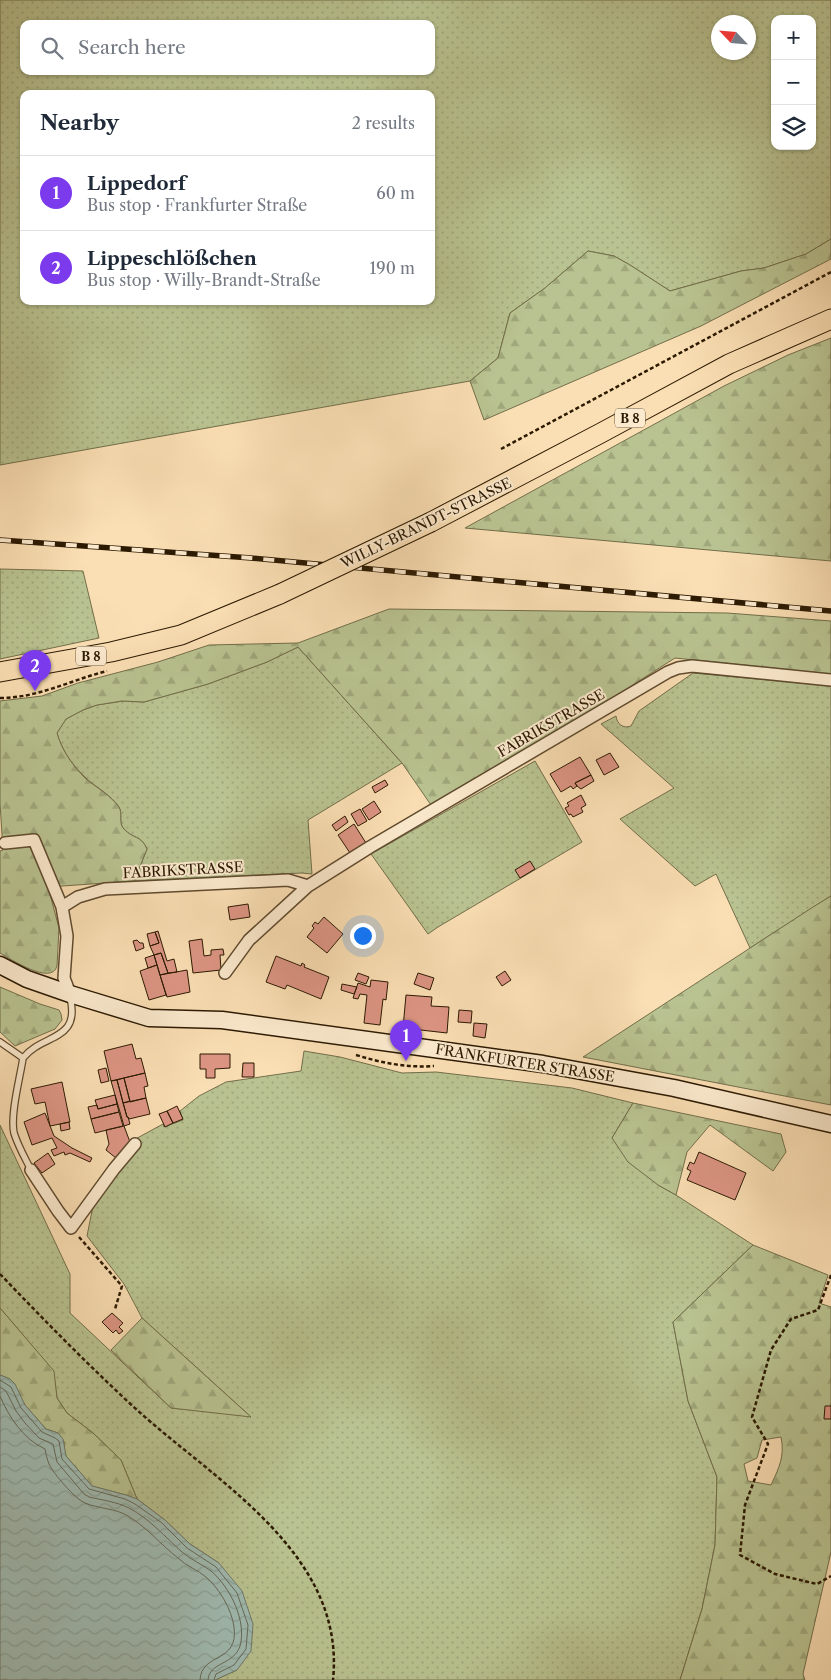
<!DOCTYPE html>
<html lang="en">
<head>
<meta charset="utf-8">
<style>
	body { margin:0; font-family:"Libre Caslon Text",serif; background:#f6f6f7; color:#1f2937 }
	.controls { position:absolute; right:15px; top:15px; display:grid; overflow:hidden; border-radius:10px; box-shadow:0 1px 4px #0004 }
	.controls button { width:45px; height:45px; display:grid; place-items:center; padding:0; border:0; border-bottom:1px solid #e0e1e3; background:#fff; color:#1f2937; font:25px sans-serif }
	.compass { position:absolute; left:711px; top:15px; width:45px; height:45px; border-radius:50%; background:#fff; box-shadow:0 1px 4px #0004; rotate:296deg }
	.you { position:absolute; left:362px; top:935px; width:18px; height:18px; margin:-12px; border:4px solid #fff; border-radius:50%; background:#1a73e8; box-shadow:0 0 0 8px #1a73e833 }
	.badge { display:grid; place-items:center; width:32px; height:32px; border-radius:50%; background:#7c3aed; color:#fff; font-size:16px; font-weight:700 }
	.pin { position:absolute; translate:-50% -41px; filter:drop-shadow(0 1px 2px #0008) }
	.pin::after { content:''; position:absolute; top:26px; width:18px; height:15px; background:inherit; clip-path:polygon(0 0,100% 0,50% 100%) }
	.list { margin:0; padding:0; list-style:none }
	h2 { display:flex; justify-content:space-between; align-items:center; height:65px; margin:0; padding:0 20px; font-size:21px }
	h2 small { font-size:16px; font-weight:400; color:#747a83 }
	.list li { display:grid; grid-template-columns:32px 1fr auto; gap:15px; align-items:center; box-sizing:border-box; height:75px; padding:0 20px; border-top:1px solid #e0e1e3 }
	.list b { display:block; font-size:19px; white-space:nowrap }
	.list p { margin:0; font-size:16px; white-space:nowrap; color:#747a83 }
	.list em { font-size:16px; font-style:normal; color:#747a83 }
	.icon { flex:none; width:28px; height:28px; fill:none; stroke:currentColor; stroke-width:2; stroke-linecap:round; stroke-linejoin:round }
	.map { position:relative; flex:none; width:831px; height:1680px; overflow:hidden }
	.search { position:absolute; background:#fff; box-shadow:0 1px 4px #0004; left:20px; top:20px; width:415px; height:55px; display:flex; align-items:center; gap:12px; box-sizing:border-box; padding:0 18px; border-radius:10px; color:#747a83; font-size:19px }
	.panel { position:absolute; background:#fff; box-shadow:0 1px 4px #0004; left:20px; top:90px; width:415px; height:215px; border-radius:10px }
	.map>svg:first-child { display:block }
</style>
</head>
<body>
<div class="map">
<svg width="831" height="1680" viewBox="0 0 831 1680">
	<defs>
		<pattern id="grass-dots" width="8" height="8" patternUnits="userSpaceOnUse" patternTransform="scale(1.25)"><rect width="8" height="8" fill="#b9c391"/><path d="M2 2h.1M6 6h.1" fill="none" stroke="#9fa77b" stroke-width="1.8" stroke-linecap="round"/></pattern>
		<pattern id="forest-firs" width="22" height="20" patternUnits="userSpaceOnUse" patternTransform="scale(1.25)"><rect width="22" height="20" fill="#b9c391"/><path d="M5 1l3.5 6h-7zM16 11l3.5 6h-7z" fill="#9fa77b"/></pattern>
		<pattern id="water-waves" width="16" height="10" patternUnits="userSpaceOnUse" patternTransform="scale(1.25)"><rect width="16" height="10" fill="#a0bcb3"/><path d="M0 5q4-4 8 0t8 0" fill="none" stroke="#8aa198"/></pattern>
	</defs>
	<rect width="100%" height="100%" fill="#fbdfb4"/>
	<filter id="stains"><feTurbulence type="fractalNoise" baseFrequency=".004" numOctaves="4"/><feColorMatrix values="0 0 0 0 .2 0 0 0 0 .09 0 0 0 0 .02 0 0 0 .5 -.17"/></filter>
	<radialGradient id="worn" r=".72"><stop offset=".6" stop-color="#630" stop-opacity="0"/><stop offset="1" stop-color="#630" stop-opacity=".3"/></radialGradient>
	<path fill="url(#grass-dots)" stroke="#726e4a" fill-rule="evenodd" d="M 0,0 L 831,0 L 831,239 L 806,254 L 764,268 L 741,271 L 670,291 L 630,265 L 614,256 L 588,251 L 545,288 L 510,313 L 498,358 L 470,381 L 0,465 ZM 775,19 L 812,19 L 812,146 L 775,146 ZM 718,22 L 748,22 L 748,52 L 718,52 ZM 24,24 L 431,24 L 431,71 L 24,71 ZM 24,94 L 431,94 L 431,301 L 24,301 Z
		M 0,569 L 83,571 L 99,638 L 0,659 Z
		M 298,647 L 402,763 L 308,820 L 312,874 L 302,873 L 134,881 L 147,849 C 141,835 133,839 124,829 C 118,823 123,814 119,807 C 111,795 97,788 87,779 C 73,766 62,751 57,733 L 66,719 L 83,710 L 97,705 L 123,701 L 144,702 L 208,684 L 267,662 Z
		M 693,673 L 831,686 L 831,896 L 750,948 L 716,874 L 695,886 L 620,819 L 674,788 L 601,724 L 616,716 C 617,724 623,729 631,726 L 639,711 Z
		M 535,761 L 582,842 L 438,927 L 428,934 L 371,854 Z
		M 304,1051 L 340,1057 L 402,1073 L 436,1072 L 572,1088 L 633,1103 L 612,1138 L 658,1185 L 676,1195 L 753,1245 L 673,1322 L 688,1401 L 717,1477 L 715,1545 L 702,1609 L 680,1680 L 215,1680 L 237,1670 L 219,1563 L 190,1544 L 165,1520 L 137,1499 L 121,1460 L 93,1433 L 67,1413 L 57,1398 L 53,1371 L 0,1308 L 0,1125 L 70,1274 L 70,1313 L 171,1408 L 250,1416 L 142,1318 L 124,1284 L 87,1236 L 94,1201 L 130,1142 L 163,1124 L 164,1127 L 183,1120 L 180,1111 L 199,1096 L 226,1082 L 301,1071 Z"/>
	<path fill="url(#forest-firs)" stroke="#726e4a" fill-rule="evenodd" d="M 831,239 L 831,259 L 701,326 L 484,420 L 470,381 L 498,358 L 510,313 L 545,288 L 588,251 L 614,256 L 630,265 L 670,291 L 741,271 L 764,268 L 806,254 Z
		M 831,338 L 831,561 L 465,528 L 724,386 L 788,355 Z
		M 389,609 L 727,613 L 831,621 L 831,674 L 675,658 L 606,702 L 431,805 L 402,763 L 298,647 L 267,662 L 208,684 L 144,702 L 122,701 L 97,705 L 83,710 L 66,719 L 57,733 C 62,751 73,766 86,779 C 97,788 110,795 119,807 C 123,814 118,823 124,829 C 133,839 141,835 147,849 L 134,881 L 48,887 L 59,928 L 57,966 C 52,986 10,959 0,953 L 0,851 L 3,850 L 0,803 L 0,701 L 42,696 L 78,683 L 158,662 L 209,645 L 298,643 Z
		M 831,896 L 831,1105 L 583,1057 L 813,907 Z
		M 0,987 L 40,1004 L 59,1010 L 61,1014 L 62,1020 L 55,1029 L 15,1046 L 0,1032 Z
		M 633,1103 L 781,1134 L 786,1152 L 773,1171 L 710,1125 L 687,1152 L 676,1195 L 658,1185 L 628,1162 L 612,1138 Z
		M 753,1245 L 828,1275 L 819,1303 L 831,1307 L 831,1552 L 803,1674 L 805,1680 L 680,1680 L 702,1609 L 715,1545 L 717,1477 L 688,1401 L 673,1322 ZM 781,1437 C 785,1456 779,1468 771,1485 L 748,1481 L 744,1464 L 757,1458 L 762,1440 Z
		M 0,1308 L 54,1371 L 57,1398 L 67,1413 L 93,1433 L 121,1460 L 137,1499 L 126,1495 L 92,1486 L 66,1456 L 64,1448 L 65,1443 L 58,1433 L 46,1429 L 25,1405 L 10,1379 L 0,1375 Z
		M 142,1318 L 251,1417 L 171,1408 L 111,1350 Z"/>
	<path fill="url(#water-waves)" stroke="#717b6c" d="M 0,1375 L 10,1379 L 15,1384 L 25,1405 L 46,1429 L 58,1433 L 63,1439 L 66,1456 L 92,1486 L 126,1495 L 137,1499 L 165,1520 L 190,1544 L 219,1563 L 242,1591 L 253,1624 L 251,1651 L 237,1670 L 215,1680 L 0,1680 Z"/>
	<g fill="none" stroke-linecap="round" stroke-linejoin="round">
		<path stroke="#666a5a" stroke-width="1" d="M 0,1380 L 11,1387 L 21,1408 L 42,1432 L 55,1438 L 59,1441 L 62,1459 L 89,1489 L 125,1499 L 135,1504 L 162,1523 L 187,1548 L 216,1567 L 237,1593 L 248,1625 L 246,1649 L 234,1665 L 216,1674 L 214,1680
			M 0,1387 L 6,1391 L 16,1411 L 25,1423 L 39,1438 L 53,1444 L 57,1462 L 84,1494 L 89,1497 C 102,1500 117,1502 129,1508 C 150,1519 165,1537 182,1552 C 191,1560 202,1564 211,1571 C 230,1587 247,1621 240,1646 C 234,1665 209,1662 208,1680
			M 0,1396 C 9,1417 23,1439 45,1449 C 46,1454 47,1459 49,1464 C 53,1473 75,1499 85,1503 C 99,1509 115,1508 128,1516 C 149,1529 160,1544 178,1558 C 186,1566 198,1570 206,1577 C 219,1588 232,1610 234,1627 C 239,1664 201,1652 200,1680"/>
	</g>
	<path fill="#dd9584" stroke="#2b1902" d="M 610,753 L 619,767 L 604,775 L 596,760 Z
		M 580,757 L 591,775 L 575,783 L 577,786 L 573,789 L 571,786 L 561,792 L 550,774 Z
		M 591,775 L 594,781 L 581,789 L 577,786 L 575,783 Z
		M 385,780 L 388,785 L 375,793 L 372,787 Z
		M 581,795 L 586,805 L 581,808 L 583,812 L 573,817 L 571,814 L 569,815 L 565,808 L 569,806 L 567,803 Z
		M 374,801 L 381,812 L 369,820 L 362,809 Z
		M 360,809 L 367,821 L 358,826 L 351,814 Z
		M 345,816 L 348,822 L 336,831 L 332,825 Z
		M 354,824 L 366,843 L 350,853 L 338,835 Z
		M 530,861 L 535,869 L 520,878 L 515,870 Z
		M 248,904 L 250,917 L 230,920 L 228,907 Z
		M 324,917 L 343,934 L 327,953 L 307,937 L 314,928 L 312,926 L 315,922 L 318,924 Z
		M 158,931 L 167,961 L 174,959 L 177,972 L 168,973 L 161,953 L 154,955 L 150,946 L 159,943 L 155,932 Z
		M 155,932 L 159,943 L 150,946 L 147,934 Z
		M 202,939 L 204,956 L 211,955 L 211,950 L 223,949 L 224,955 L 220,955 L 221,970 L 193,973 L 189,941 Z
		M 137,940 L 140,943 L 143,943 L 144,948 L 136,951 L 133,941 Z
		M 161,953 L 168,973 L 160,975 L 154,955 Z
		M 154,955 L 157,965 L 148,968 L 145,958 Z
		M 276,956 L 301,966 L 302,963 L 305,965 L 304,967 L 329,977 L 321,999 L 287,985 L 285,989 L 266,982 Z
		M 157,965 L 166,995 L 149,1000 L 140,971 Z
		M 187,970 L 190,992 L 167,997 L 160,975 Z
		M 505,971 L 511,980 L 502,986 L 496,977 Z
		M 358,973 L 369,977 L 366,984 L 355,980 Z
		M 418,973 L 434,978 L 430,990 L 414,984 Z
		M 371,980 L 388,982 L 386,1000 L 383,999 L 380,1025 L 364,1023 L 367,995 L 360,994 L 358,999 L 353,998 L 358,983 L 370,987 Z
		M 342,984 L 357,987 L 354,994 L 341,990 Z
		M 406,995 L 432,997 L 431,1006 L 449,1007 L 447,1033 L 403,1028 Z
		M 459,1010 L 472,1011 L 471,1023 L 458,1022 Z
		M 474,1023 L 487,1024 L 485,1038 L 473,1036 Z
		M 132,1044 L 136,1059 L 141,1058 L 145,1073 L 111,1081 L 104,1051 Z
		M 200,1054 L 230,1054 L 230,1068 L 215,1069 L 215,1078 L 206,1078 L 206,1069 L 200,1069 Z
		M 243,1063 L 254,1063 L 254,1077 L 242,1077 Z
		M 106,1068 L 109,1081 L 101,1083 L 98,1070 Z
		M 145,1073 L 148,1086 L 144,1087 L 146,1098 L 130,1102 L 124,1078 Z
		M 124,1078 L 130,1101 L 123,1103 L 117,1080 Z
		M 117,1080 L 127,1117 L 128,1117 L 130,1124 L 124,1126 L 111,1081 Z
		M 62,1082 L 70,1122 L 50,1126 L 45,1102 L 35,1104 L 31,1089 Z
		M 115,1095 L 117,1104 L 98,1109 L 95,1100 Z
		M 146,1098 L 150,1114 L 129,1119 L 128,1117 L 127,1117 L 123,1103 Z
		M 117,1104 L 119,1112 L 91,1119 L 88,1107 L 97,1105 L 98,1109 Z
		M 177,1106 L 183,1119 L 173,1123 L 167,1111 Z
		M 167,1111 L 173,1123 L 165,1127 L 159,1114 Z
		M 119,1112 L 123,1126 L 95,1133 L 91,1119 Z
		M 45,1113 L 54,1136 L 72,1148 L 92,1158 L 90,1162 L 70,1153 L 65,1155 L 64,1152 L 54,1156 L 51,1150 L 57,1148 L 52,1138 L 32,1145 L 24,1122 Z
		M 69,1122 L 70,1129 L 61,1131 L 60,1124 Z
		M 124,1126 L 130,1142 L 116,1158 L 106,1150 L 109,1144 L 106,1130 Z
		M 699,1152 L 746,1173 L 735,1200 L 687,1180 L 691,1171 L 687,1169 L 690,1162 L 694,1164 Z
		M 48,1153 L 55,1164 L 42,1173 L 34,1163 Z
		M 112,1313 L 123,1323 L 119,1327 L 123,1331 L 119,1334 L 116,1330 L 113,1333 L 102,1322 Z
		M 825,1406 L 831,1406 L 831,1419 L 824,1419 Z"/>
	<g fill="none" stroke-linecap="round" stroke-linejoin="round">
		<defs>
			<path id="lane" d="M 0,1042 L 23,1058
				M 31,1170 C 25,1158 18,1146 14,1133 C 10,1115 20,1078 23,1058 C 43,1033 81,1042 70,997"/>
			<path id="street" d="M 5,843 L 34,840 L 62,907 L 67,936 L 64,978 L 70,994
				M 62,907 L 78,897 L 105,889 L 288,880 L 308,886
				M 225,973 L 249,940 L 308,886 L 370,847 L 668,672 L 678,668 L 692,666 L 831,680
				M 31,1170 L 58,1211 L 71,1228 L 114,1169 L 135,1144"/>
			<path id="secondary" d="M 0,965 L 27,979 L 70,994 L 149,1018 L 222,1020 L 543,1064 L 674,1088 L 831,1124"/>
			<path id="primary" d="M 431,522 L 601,433 L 729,364 L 831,319
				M 0,672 L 111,652 L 181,635 L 280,594"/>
		</defs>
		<use href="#lane" stroke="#5f4a2e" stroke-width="8"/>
		<use href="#street" stroke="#5f4a2e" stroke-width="14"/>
		<use href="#secondary" stroke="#2b1902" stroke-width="19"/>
		<use href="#primary" stroke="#2b1902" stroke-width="21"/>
		<path stroke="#2b1902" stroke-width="2.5" stroke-dasharray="4 2.5" stroke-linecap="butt" d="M 501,449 L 831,272
			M 0,698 C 38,698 71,680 107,671
			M 356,1055 C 382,1063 407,1068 434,1066
			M 79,1237 L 122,1286 L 115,1309
			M 0,1274 C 45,1321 90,1367 137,1410 C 218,1483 346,1555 333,1680
			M 831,1275 L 818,1310 L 791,1319 L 771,1350 L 752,1417 L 768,1444 L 745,1505 L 740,1555 L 775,1574 L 817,1584 L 831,1576"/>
		<use href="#lane" stroke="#fceace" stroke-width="5.5"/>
		<use href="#street" stroke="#fceace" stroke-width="11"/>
		<use href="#secondary" stroke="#fceace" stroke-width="16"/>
		<use href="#primary" stroke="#fbdfb4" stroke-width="19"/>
		<defs>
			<path id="rail" d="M 0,540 L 251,558 L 831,611"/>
		</defs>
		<use href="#rail" stroke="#2b1902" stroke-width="5.5"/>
		<use href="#rail" stroke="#fceace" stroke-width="4" stroke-dasharray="11" stroke-linecap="butt"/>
		<defs>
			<path id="primary-bridge" d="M 280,594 L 431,522"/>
		</defs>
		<use href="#primary-bridge" stroke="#2b1902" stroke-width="21" stroke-linecap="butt"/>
		<use href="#primary-bridge" stroke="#fbdfb4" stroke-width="19"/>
	</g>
	<g text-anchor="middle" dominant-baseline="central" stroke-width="4" stroke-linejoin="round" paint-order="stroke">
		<g fill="#fceace" stroke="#6a583f" stroke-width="1">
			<rect x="615" y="408.5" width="30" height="19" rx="4"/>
			<rect x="76" y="646.5" width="30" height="19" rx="4"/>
		</g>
		<g font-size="12" font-weight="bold" fill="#2b1902">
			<text x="630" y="418">B 8</text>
			<text x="91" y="656">B 8</text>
		</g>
		<g font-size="14" fill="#2b1902" stroke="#fceace">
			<text transform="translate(426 523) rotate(-26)">WILLY-BRANDT-STRASSE</text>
			<text transform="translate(551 723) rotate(-30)">FABRIKSTRASSE</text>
			<text transform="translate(183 870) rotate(-3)">FABRIKSTRASSE</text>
			<text transform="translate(525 1063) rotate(9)">FRANKFURTER STRASSE</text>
		</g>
	</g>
	<rect width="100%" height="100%" filter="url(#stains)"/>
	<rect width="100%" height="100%" fill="url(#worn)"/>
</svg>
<div class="controls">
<button>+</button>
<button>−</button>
<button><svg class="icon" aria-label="layers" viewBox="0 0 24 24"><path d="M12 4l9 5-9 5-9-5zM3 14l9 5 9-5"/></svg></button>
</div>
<svg class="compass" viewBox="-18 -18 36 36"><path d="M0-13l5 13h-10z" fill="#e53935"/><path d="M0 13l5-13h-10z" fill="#747a83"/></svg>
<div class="you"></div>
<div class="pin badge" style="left:406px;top:1061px">1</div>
<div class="pin badge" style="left:35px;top:691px">2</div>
<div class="search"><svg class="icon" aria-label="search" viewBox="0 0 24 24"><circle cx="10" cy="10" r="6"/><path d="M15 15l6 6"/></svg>Search here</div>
<section class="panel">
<h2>Nearby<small>2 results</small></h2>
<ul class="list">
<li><span class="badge">1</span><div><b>Lippedorf</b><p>Bus stop · Frankfurter Straße</p></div><em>60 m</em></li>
<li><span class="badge">2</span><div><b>Lippeschlößchen</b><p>Bus stop · Willy-Brandt-Straße</p></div><em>190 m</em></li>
</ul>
</section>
</div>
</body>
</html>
